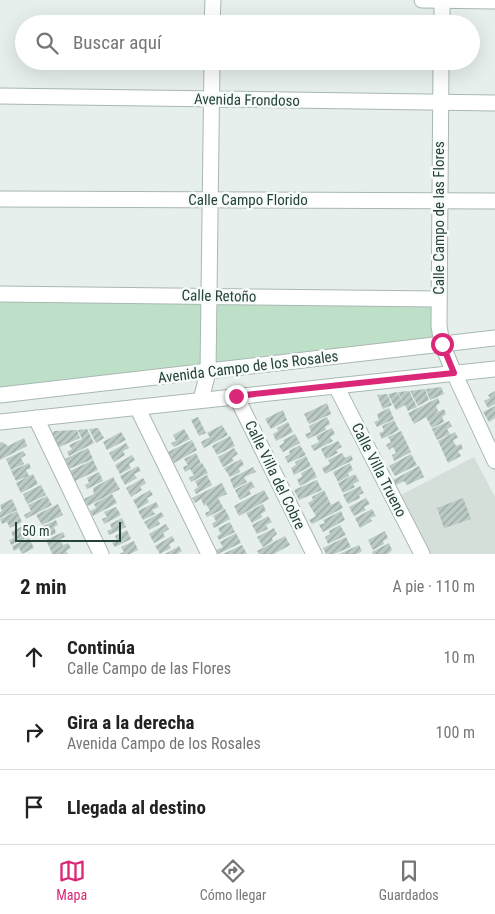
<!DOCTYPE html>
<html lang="es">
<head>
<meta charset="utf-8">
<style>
	body { margin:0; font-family:"Roboto Condensed",sans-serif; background:#f2f2f2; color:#222 }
	.scale { position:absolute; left:15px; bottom:12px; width:106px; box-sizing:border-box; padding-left:5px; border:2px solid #24423a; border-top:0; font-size:14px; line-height:18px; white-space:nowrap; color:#24423a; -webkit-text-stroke:4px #f7fbf9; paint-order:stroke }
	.stop { position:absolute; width:15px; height:15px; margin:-11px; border:4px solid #db2777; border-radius:50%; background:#fff }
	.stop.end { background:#db2777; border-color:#fff; box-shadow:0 1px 5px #0008 }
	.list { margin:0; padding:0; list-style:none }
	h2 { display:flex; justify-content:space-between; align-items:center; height:65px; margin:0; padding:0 20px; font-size:21px }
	h2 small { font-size:16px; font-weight:400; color:#767676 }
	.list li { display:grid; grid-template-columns:32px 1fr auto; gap:15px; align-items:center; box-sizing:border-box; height:75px; padding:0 20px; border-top:1px solid #e0e0e0 }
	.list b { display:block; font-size:19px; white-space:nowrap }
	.list p { margin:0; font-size:16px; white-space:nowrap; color:#767676 }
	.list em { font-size:16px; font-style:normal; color:#767676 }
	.icon { flex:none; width:28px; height:28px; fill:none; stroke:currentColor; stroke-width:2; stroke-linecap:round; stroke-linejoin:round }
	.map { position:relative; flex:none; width:495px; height:554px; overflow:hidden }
	.search { position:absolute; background:#fff; box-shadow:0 5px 20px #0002; left:15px; right:15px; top:15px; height:55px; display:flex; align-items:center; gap:12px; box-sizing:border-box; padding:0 18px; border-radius:28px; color:#767676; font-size:19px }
	.sheet { height:290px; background:#fff }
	nav { display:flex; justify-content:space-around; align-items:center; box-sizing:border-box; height:70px; border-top:1px solid #e0e0e0; background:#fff; font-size:14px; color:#767676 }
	nav a { display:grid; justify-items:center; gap:2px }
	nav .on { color:#db2777 }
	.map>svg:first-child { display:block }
</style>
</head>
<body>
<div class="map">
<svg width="495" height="554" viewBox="0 0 495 554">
	<defs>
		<pattern id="building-hatch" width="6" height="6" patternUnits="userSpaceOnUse" patternTransform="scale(1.25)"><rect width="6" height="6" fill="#bbcac4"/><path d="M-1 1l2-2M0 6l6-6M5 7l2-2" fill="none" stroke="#98a6a0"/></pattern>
	</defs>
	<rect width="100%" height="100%" fill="#e6efeb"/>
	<path fill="#d4dfda" d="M 474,457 L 495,497 L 495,554 L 424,554 L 395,498 Z"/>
	<path fill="#bfe0c8" d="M 0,298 L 432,305 L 435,340 L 0,388 Z"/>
	<path fill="url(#building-hatch)" d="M 441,387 L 444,394 L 430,400 L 426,389 Z
		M 425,389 L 429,400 L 418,406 L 410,391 Z
		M 409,391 L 417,407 L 408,411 L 405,405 L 396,410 L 388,394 L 397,392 L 404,404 L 398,392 Z
		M 495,391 L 495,404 L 488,408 L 484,401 L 490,398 L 488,395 Z
		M 387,394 L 392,405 L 383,409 L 377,395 Z
		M 438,398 L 440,403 L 436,406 L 438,411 L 433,414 L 444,409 L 446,414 L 442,417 L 444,422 L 432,428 L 426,417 L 414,424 L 408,413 Z
		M 327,403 L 331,414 L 309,424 L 304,414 Z
		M 495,406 L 495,418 L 489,422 L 483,412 Z
		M 389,408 L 394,419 L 377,427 L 374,422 L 379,420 L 377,414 Z
		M 283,410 L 287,420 L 271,429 L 265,419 Z
		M 198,417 L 206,433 L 199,436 L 191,420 Z
		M 327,417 L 330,424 L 325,427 L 326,430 L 308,439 L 305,434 L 311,432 L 309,426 Z
		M 394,420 L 399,430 L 382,439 L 379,433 L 384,431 L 382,426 Z
		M 449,421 L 452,426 L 447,429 L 450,434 L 437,440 L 432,429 Z
		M 288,422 L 293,432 L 276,441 L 273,434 L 278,431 L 277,428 Z
		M 222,425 L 228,435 L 204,448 L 201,442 L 210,437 L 207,433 Z
		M 98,428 L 104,438 L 96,443 L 89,429 Z
		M 332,428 L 335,434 L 330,437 L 333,441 L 314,451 L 311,446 L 319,442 L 316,436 Z
		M 87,429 L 94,443 L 69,456 L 67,452 L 72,449 L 69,445 L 82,439 L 78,430 Z
		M 184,429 L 190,439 L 174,447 L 171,443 L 176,441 L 173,435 Z
		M 77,430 L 80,438 L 57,448 L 52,436 L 54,431 Z
		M 401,431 L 411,452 L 394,461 L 392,455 L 396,453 L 393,447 L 389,450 L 386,445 L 391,442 L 388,437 Z
		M 121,432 L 126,440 L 107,450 L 103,442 Z
		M 455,432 L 458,438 L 453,440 L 456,446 L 461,444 L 463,449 L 458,451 L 461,456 L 448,463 L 438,441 Z
		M 295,434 L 300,443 L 283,452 L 279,446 L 284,443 L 283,440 Z
		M 230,436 L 235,446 L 217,455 L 212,446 Z
		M 24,438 L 27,446 L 0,460 L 0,443 L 2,442 L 8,446 Z
		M 192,440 L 197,450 L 174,463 L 168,452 Z
		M 338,441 L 342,447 L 336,450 L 338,453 L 326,459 L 321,449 Z
		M 126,443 L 129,448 L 123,451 L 125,455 L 114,462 L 109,453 Z
		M 300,445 L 306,455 L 288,463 L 285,457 L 290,454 L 289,451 Z
		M 88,448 L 93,459 L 69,469 L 65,459 Z
		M 234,448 L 238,454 L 232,458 L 234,461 L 223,467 L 218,457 Z
		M 23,451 L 26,455 L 21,458 L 24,464 L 11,470 L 6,459 Z
		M 196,453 L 201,463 L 192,468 L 202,463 L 208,473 L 191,482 L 189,478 L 194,475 L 190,469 L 185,472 L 183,467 L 188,465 L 184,459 Z
		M 342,453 L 345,458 L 351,455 L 353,460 L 325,474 L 322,468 L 330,464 L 328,460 Z
		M 411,454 L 417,465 L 395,476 L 389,466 Z
		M 132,455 L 135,460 L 129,464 L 131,468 L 120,474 L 115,465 Z
		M 306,456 L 311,466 L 294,475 L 291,468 L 296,465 L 295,462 Z
		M 241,459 L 244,465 L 239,468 L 240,472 L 230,477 L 224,468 Z
		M 93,460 L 98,470 L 75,481 L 70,471 Z
		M 29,463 L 31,468 L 26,470 L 29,476 L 16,481 L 11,471 Z
		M 350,463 L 353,470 L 348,473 L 349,476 L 338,482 L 333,472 Z
		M 138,466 L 141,471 L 134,474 L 137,478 L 125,485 L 120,476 Z
		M 419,466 L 424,477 L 407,485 L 404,481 L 396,485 L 393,480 Z
		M 253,467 L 256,472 L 244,477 L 247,482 L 234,489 L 230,479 Z
		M 312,467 L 317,477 L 300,486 L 297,479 L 302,477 L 301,473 Z
		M 99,472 L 103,481 L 87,489 L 85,485 L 89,483 L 87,478 Z
		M 33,474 L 38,484 L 21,493 L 16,483 Z
		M 355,474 L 359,481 L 353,484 L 355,487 L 343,493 L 338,483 Z
		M 207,475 L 212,485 L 196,494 L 194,490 L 198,487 L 195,481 Z
		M 113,477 L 120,489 L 88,506 L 84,499 L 94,494 L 93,488 Z
		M 143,478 L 146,483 L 140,487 L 142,490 L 131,497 L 126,488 Z
		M 317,480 L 322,490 L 299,500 L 294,490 Z
		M 251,481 L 255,487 L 249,490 L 251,494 L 240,500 L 235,490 Z
		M 222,483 L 227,494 L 218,498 L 224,509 L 207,517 L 205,513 L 210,511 L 206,504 L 204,506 L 201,499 L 195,503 L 192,498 Z
		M 41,485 L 46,495 L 27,504 L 23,494 Z
		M 360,486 L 364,493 L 359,495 L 360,498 L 348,504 L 343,495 Z
		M 150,490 L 153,495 L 147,498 L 149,502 L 138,509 L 133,500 Z
		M 264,490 L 269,499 L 239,516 L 234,506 Z
		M 324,490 L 331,505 L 339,501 L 343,508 L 312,524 L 309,520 L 316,516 L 308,503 L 313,500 L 312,497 Z
		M 112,494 L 117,503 L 93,516 L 90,511 L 96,508 L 94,504 Z
		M 47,496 L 52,505 L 26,519 L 24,515 L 31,511 L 28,505 Z
		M 366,498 L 370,504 L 364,507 L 366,510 L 354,516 L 349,507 Z
		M 463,498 L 471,519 L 444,528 L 437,508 Z
		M 12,499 L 17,510 L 0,518 L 0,512 L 2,511 L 0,505 Z
		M 156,502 L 159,507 L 152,510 L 155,514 L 143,520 L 138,511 Z
		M 58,504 L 63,515 L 42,525 L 36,515 Z
		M 263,504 L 266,511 L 261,514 L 262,517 L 252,523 L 246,513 Z
		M 116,507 L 121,515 L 104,524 L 102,519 L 107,517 L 104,512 Z
		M 225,509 L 230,519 L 214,528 L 212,524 L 216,521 L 213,516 Z
		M 372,509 L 376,516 L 370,518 L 372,521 L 360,528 L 355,518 Z
		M 17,511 L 22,522 L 10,528 L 7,522 L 2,524 L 0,519 Z
		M 341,511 L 345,520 L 323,532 L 319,525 L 325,523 L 323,520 Z
		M 161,512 L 164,516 L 158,520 L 160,524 L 149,530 L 144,522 Z
		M 268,516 L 272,522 L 266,525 L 268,529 L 257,534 L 252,525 Z
		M 122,518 L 126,527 L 109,535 L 107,531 L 112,529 L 110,524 Z
		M 56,520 L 58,525 L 54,527 L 56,533 L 44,539 L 39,528 Z
		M 230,522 L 235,532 L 219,540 L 217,536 L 221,534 L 218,528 Z
		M 166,524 L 169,529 L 163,533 L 165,537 L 154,543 L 149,534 Z
		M 340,525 L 346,535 L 328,544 L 325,537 L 330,534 L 329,531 Z
		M 23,526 L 28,537 L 11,545 L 9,540 L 14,538 L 11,532 Z
		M 274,528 L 277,534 L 272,538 L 273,541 L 263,547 L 257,537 Z
		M 127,530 L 131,539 L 115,547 L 112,543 L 117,541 L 115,536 Z
		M 385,531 L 388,538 L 383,541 L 384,544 L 373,550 L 368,540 Z
		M 63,532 L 65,537 L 60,539 L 63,545 L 51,551 L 46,540 Z
		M 236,533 L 241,543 L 218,554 L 216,550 L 223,547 L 220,542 Z
		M 172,536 L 175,541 L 169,544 L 171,548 L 160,554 L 155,546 Z
		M 285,536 L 290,545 L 274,554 L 259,554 L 257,551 Z
		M 346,537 L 351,547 L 334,554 L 326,554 L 323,548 Z
		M 29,538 L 34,548 L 22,554 L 19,548 L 14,551 L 12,546 Z
		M 134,541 L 138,550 L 130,554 L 119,554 L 124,552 L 121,547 Z
		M 68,543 L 71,548 L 66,551 L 68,554 L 52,554 L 51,551 Z
		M 389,543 L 392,550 L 388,554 L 373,554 L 372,552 Z
		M 242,545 L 247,554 L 223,554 Z
		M 359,545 L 362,551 L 357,554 L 339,554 Z
		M 179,546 L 182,551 L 177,554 L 165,554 Z"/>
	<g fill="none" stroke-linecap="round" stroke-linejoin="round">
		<defs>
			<path id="minor" d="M 422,0 L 495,1
				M 212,24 L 213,0
				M 0,96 L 495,103
				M 0,199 L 495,201
				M 0,294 L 438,299
				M 454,373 L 495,461
				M 336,386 L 422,554
				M 236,396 L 314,554
				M 201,400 L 208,372 L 212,61
				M 137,407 L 209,554
				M 36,418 L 101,554"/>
			<path id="tertiary" d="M 442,24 L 442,0
				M 441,61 L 439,326 L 442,344 L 454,373
				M 0,395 L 495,338
				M 0,422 L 495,369"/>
		</defs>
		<use href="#minor" stroke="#a8b8b2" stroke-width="17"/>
		<use href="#tertiary" stroke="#a8b8b2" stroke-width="17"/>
		<use href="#minor" stroke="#fff" stroke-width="15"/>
		<use href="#tertiary" stroke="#fff" stroke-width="15"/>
	</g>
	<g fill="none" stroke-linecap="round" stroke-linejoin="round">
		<path stroke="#db2777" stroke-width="6" d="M 236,396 L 454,373 L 442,344"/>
	</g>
	<g text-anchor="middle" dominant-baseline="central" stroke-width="5" stroke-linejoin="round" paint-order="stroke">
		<g font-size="15" fill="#24423a" stroke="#f7fbf9">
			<text transform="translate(247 100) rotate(1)">Avenida Frondoso</text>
			<text x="248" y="200">Calle Campo Florido</text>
			<text transform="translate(439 218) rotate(-90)">Calle Campo de las Flores</text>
			<text transform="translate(219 296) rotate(1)">Calle Retoño</text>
			<text transform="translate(248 367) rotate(-7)">Avenida Campo de los Rosales</text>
			<text transform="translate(379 470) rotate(63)">Calle Villa Trueno</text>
			<text transform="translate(275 475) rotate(64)">Calle Villa del Cobre</text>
		</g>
	</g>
</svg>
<div class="scale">50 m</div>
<div class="stop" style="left:442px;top:344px"></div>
<div class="stop end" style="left:236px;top:396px"></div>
<div class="search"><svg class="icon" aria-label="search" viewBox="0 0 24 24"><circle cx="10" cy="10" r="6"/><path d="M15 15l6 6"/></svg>Buscar aquí</div>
</div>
<section class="sheet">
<h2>2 min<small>A pie · 110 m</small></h2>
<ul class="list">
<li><svg class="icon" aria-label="ahead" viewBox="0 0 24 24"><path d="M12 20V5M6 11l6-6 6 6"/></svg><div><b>Continúa</b><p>Calle Campo de las Flores</p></div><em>10 m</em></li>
<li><svg class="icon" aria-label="right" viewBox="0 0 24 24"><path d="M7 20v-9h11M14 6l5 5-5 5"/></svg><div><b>Gira a la derecha</b><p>Avenida Campo de los Rosales</p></div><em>100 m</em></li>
<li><svg class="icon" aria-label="arrive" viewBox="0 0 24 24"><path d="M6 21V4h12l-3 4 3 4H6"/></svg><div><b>Llegada al destino</b></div></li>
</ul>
</section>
<nav>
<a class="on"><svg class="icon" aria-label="map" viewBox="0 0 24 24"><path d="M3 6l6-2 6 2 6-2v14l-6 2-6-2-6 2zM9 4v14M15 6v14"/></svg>Mapa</a>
<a><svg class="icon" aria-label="directions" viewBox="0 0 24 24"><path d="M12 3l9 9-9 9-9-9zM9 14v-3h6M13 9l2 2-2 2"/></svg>Cómo llegar</a>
<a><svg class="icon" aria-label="saved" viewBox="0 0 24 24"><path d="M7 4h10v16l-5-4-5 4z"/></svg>Guardados</a>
</nav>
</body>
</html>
